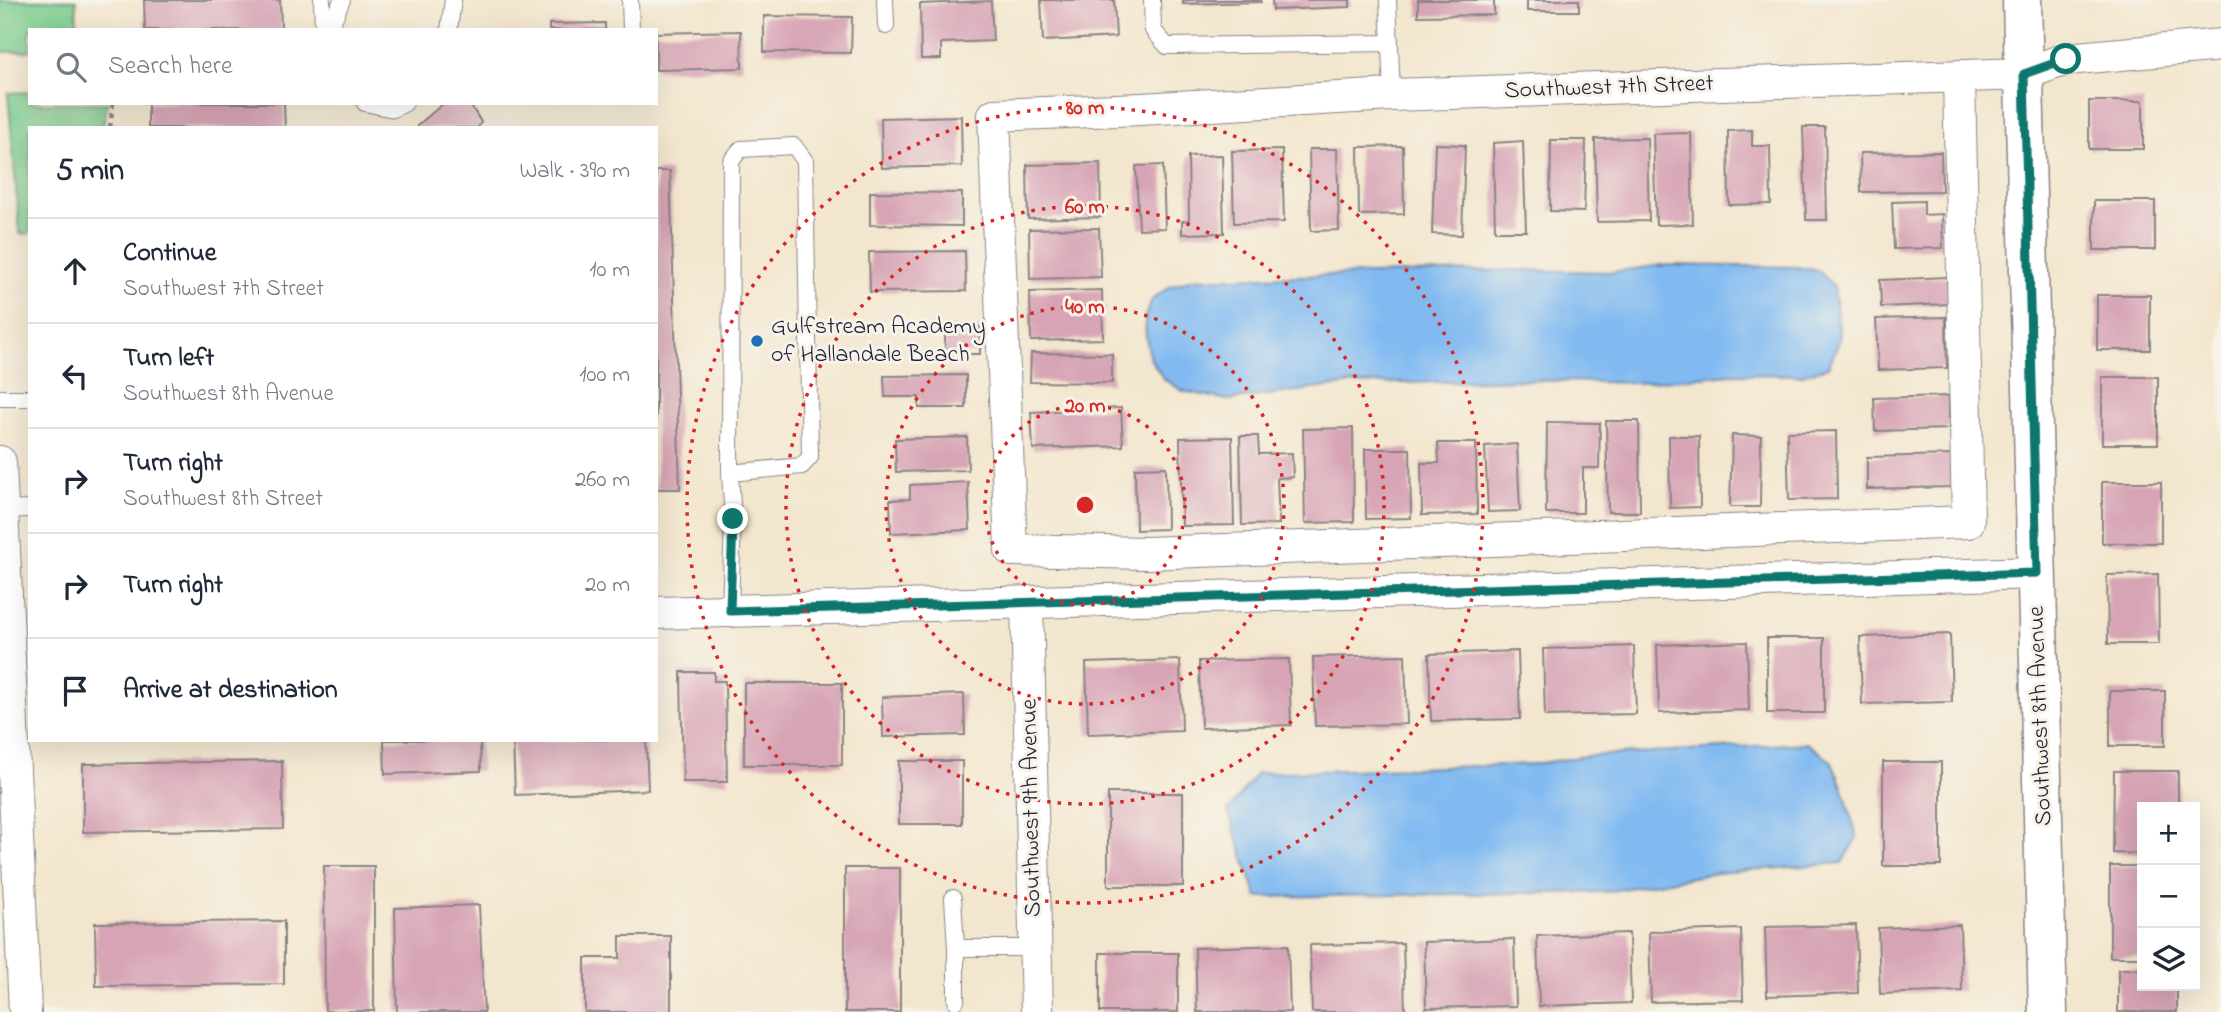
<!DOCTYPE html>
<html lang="en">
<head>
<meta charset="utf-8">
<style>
	body { margin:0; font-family:"Indie Flower",sans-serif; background:#f6f6f7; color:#1f2937 }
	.controls { position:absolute; right:21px; bottom:21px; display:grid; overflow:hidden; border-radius:0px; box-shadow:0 7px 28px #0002 }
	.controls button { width:63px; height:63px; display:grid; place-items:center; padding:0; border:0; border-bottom:2px solid #e0e1e3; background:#fff; color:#1f2937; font:35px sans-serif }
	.stop { position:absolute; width:21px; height:21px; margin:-16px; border:5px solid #0f766e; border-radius:50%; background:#fff }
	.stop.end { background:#0f766e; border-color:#fff; box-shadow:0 2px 7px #0008 }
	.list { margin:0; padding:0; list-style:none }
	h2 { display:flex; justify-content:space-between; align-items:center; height:91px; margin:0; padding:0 28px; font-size:30px }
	h2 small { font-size:23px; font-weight:400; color:#747a83 }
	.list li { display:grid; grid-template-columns:46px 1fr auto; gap:21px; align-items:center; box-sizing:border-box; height:105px; padding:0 28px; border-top:2px solid #e0e1e3 }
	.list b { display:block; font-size:26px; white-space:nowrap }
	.list p { margin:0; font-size:23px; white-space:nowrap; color:#747a83 }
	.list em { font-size:23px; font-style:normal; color:#747a83 }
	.icon { flex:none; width:38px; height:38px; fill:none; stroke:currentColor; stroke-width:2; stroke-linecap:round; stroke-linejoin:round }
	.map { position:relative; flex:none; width:2221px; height:1012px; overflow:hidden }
	.search { position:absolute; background:#fff; box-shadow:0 7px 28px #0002; left:28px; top:28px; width:630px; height:77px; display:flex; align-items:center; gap:18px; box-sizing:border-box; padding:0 24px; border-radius:0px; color:#747a83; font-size:26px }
	.panel { position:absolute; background:#fff; box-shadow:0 7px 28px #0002; left:28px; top:126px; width:630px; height:616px; border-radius:0px }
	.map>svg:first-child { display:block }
</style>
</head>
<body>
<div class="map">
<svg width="2221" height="1012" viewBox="0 0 2221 1012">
	<rect width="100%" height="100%" fill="#f7f3e8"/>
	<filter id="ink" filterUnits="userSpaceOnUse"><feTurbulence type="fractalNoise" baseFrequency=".0143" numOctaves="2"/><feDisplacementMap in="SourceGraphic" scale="14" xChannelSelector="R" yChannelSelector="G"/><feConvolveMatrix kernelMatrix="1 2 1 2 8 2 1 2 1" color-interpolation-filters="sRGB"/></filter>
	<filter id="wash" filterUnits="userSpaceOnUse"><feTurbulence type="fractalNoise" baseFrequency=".00686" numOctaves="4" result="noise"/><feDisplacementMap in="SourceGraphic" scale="28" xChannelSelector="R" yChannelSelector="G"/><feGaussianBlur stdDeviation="1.57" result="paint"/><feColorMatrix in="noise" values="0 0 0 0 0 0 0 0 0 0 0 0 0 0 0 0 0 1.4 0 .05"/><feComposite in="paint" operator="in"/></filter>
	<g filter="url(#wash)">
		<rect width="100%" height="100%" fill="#f3e6ce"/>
		<path fill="#7acc8e" stroke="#4e7764" stroke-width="2" d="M 0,0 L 76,0 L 77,30 L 30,30 L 30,51 L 0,52 Z
			M 30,92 L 30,103 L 108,103 L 102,128 L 30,128 L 30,233 L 20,234 L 8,93 Z"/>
		<path fill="#80baf1" stroke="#516e96" stroke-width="2" d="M 1662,265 L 1796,267 L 1819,271 L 1834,287 L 1840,339 L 1828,367 L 1802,375 L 1731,374 L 1636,383 L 1526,380 L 1352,384 L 1228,400 L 1183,391 L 1164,379 L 1151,360 L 1146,338 L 1145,316 L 1152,300 L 1169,287 L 1192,279 L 1513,270 L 1612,272 Z
			M 1807,743 L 1831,761 L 1843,788 L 1857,837 L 1842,863 L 1716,873 L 1605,892 L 1257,897 L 1228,811 L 1257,773 L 1535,764 L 1586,756 Z"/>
		<g id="blocks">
			<path fill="#d7a4b5" d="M 144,0 L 280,0 L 281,30 L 145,30 Z
				M 1041,0 L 1114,0 L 1116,37 L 1043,41 Z
				M 1183,0 L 1261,0 L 1261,2 L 1183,4 Z
				M 1272,0 L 1350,0 L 1350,7 L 1273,10 Z
				M 1418,0 L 1494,0 L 1494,15 L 1418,16 Z
				M 1527,0 L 1579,0 L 1579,11 L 1527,11 Z
				M 991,1 L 993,41 L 941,43 L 941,59 L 921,59 L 920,4 Z
				M 764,16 L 852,17 L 851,53 L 764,52 Z
				M 605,23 L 605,30 L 549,30 L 549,24 Z
				M 741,31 L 742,68 L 656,70 L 656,33 Z
				M 2089,101 L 2143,101 L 2143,149 L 2089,149 Z
				M 148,103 L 284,103 L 285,128 L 148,128 Z
				M 444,103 L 469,103 L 481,122 L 478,128 L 418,128 L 418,125 Z
				M 961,116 L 962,166 L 882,168 L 881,118 Z
				M 1803,127 L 1825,127 L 1827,220 L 1806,220 Z
				M 1752,130 L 1752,146 L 1770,146 L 1771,204 L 1729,205 L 1728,131 Z
				M 1691,133 L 1693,224 L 1656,225 L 1653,134 Z
				M 1647,138 L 1649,221 L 1597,222 L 1595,139 Z
				M 1551,140 L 1586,140 L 1584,212 L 1550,211 Z
				M 1523,141 L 1526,231 L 1495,231 L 1493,143 Z
				M 1435,144 L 1465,145 L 1462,235 L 1432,234 Z
				M 1403,146 L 1404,214 L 1359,215 L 1358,147 Z
				M 1309,149 L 1337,149 L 1339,230 L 1311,231 Z
				M 1282,150 L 1284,222 L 1234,223 L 1232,151 Z
				M 1941,152 L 1942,191 L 1861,192 L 1860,153 Z
				M 1222,155 L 1224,233 L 1182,234 L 1182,221 L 1189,220 L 1188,156 Z
				M 1100,163 L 1101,217 L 1028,219 L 1027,165 Z
				M 1163,165 L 1165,228 L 1139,229 L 1136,166 Z
				M 656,171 L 670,171 L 680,489 L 656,489 Z
				M 870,192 L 962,193 L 962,226 L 870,225 Z
				M 1924,201 L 1924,215 L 1942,214 L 1943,248 L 1894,249 L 1892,202 Z
				M 2094,201 L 2155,201 L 2155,250 L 2094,250 Z
				M 1099,228 L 1101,277 L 1030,279 L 1029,229 Z
				M 965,251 L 966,291 L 870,292 L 869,252 Z
				M 1947,277 L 1949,304 L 1881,307 L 1880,280 Z
				M 1102,290 L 1103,339 L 1031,341 L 1030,292 Z
				M 2097,295 L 2150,295 L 2150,350 L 2097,350 Z
				M 1946,317 L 1947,368 L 1878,370 L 1876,319 Z
				M 945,327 L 980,327 L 980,354 L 945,354 Z
				M 1031,353 L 1112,354 L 1112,383 L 1030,382 Z
				M 966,375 L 966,408 L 919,408 L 919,397 L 885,397 L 884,376 Z
				M 2102,377 L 2158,377 L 2158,444 L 2102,444 Z
				M 1949,396 L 1949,429 L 1875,431 L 1874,398 Z
				M 1121,408 L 1123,446 L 1033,449 L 1031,412 Z
				M 1606,421 L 1639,421 L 1640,512 L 1608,512 Z
				M 1547,422 L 1600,423 L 1599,468 L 1583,468 L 1583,513 L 1546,513 Z
				M 1353,428 L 1354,522 L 1305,523 L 1303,429 Z
				M 1836,431 L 1837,499 L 1789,500 L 1787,432 Z
				M 1732,435 L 1761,436 L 1760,507 L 1730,507 Z
				M 1240,436 L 1258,436 L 1259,454 L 1292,453 L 1293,477 L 1277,478 L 1279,524 L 1242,525 Z
				M 1669,436 L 1699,436 L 1700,507 L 1670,508 Z
				M 967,437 L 968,470 L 896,472 L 895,439 Z
				M 1232,437 L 1234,525 L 1182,526 L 1180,438 Z
				M 1438,443 L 1476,443 L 1477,514 L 1422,515 L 1421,463 L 1439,463 Z
				M 1517,444 L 1520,511 L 1488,512 L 1485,446 Z
				M 1365,449 L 1410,449 L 1411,518 L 1366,519 Z
				M 1952,455 L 1952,487 L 1867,489 L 1867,457 Z
				M 1166,467 L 1167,529 L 1136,530 L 1135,468 Z
				M 968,482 L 970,530 L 891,533 L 890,500 L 910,499 L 910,485 Z
				M 2102,482 L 2161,482 L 2161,543 L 2102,543 Z
				M 2158,574 L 2159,644 L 2108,644 L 2107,575 Z
				M 1950,634 L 1952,702 L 1862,704 L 1860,637 Z
				M 1767,638 L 1824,638 L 1824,713 L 1767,713 Z
				M 1747,642 L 1749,710 L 1659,713 L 1657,645 Z
				M 1634,646 L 1636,714 L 1545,716 L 1543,649 Z
				M 1518,651 L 1520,719 L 1431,721 L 1429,654 Z
				M 1405,655 L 1407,724 L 1315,726 L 1313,657 Z
				M 1289,659 L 1291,725 L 1201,728 L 1199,661 Z
				M 1180,660 L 1182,731 L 1088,734 L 1086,663 Z
				M 681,672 L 714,672 L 714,681 L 725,681 L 727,782 L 683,782 Z
				M 744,683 L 842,683 L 842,765 L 744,765 Z
				M 2110,691 L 2165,691 L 2165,746 L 2110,746 Z
				M 964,694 L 965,735 L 883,737 L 882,697 Z
				M 384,740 L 480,740 L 481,771 L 385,774 Z
				M 513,740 L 646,740 L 648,790 L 515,795 Z
				M 282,761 L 283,829 L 83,832 L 83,764 Z
				M 899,761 L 962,761 L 962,824 L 899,824 Z
				M 1883,762 L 1941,762 L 1941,866 L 1883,866 Z
				M 2114,771 L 2178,771 L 2178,807 L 2142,807 L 2142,854 L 2113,853 Z
				M 1108,793 L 1183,793 L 1183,886 L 1108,886 Z
				M 324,866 L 374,866 L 374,1011 L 325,1011 Z
				M 2110,866 L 2142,866 L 2142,957 L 2110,957 Z
				M 845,868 L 900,868 L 900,1012 L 845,1012 Z
				M 479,905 L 484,1012 L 397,1012 L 395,908 Z
				M 284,921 L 284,984 L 96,986 L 95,923 Z
				M 1856,925 L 1858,993 L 1767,996 L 1765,927 Z
				M 1960,925 L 1962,991 L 1880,994 L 1878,928 Z
				M 1741,929 L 1743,1000 L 1651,1002 L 1649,932 Z
				M 1629,933 L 1631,1003 L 1539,1006 L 1537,936 Z
				M 620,936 L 671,936 L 671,1012 L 585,1012 L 585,958 L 620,958 Z
				M 1514,939 L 1516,1006 L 1426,1008 L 1424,942 Z
				M 1403,943 L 1405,1012 L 1312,1012 L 1310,945 Z
				M 1288,945 L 1290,1012 L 1197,1012 L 1195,948 Z
				M 1100,953 L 1178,953 L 1178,1012 L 1100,1012 Z
				M 2118,969 L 2142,969 L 2142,986 L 2177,986 L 2177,1012 L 2118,1012 Z"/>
		</g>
	</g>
	<g filter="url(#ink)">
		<use href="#blocks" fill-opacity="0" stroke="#8a8484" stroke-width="2"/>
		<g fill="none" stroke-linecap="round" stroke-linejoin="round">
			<defs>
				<path id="service" d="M 322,0 L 323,30
					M 630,0 L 631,30
					M 885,0 L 886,26
					M 1152,0 L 1153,30 L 1167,46 L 1390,43
					M 1388,0 L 1392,95
					M 329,30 L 342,0
					M 449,30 L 453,0
					M 365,103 L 393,109 L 405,103
					M 0,398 L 30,398
					M 730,473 L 802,466 L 810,457 L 805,161 L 794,146 L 741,149 L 731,161 L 730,473 L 733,519 L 730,611
					M 2,510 L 30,509
					M 953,898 L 956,948 L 1036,948
					M 956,948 L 956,1001"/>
				<path id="minor" d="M 1959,76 L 1968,522 L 1146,553 L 1011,550 L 994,115 L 1140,109 L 1392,95 L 2024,74 L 2066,59 L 2221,45
					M 0,462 L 25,1012
					M 1027,604 L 1037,1012
					M 656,613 L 2037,573"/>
				<path id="tertiary" d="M 2022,0 L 2048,1012"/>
			</defs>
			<use href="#service" stroke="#8a8484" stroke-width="18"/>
			<use href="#minor" stroke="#8a8484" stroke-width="34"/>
			<use href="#tertiary" stroke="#8a8484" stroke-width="41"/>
			<path stroke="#8a8484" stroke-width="4.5" stroke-dasharray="5 5" stroke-linecap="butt" d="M 110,128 L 113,103"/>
			<use href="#service" stroke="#fff" stroke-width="16"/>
			<use href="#minor" stroke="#fff" stroke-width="32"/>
			<use href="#tertiary" stroke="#fff" stroke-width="38"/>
		</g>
	</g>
	<g fill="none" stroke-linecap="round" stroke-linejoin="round" filter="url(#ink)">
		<path stroke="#0f766e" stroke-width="9" d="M 733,519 L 730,611 L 2037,573 L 2024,74 L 2066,59"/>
	</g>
	<g fill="none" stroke="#d62828" stroke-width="3.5" stroke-dasharray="3.5 7">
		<circle cx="1085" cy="505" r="100"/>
		<circle cx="1085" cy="505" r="199"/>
		<circle cx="1085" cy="505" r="299"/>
		<circle cx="1085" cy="505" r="398"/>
	</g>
	<circle fill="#1f6fb2" stroke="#f7f3e8" stroke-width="2.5" cx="757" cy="341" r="7"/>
	<g text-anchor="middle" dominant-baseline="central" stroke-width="6" stroke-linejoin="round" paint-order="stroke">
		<g font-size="24" fill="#22223b" stroke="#f7f3e8">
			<text transform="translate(1609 88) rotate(-2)">Southwest 7th Street</text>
			<text transform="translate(2041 716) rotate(-92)">Southwest 8th Avenue</text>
			<text transform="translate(1032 808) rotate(-91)">Southwest 9th Avenue</text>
		</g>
		<g font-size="24" fill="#22223b" stroke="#f7f3e8" text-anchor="start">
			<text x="771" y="327">Gulfstream Academy<tspan x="771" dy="28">of Hallandale Beach</tspan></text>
		</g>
	</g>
	<circle cx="1085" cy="505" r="10" fill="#d62828" stroke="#f7f3e8" stroke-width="3.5"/>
	<g font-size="21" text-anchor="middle" font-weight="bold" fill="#d62828" stroke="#f7f3e8" stroke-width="6" stroke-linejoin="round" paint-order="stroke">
		<text x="1085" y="114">80 m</text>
		<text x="1085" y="213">60 m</text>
		<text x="1085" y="313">40 m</text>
		<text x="1085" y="412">20 m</text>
	</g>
</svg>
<div class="controls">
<button>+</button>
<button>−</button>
<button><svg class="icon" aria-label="layers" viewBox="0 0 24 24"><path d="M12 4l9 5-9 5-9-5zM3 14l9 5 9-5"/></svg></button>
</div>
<div class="stop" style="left:2066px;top:59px"></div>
<div class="stop end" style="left:733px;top:519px"></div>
<div class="search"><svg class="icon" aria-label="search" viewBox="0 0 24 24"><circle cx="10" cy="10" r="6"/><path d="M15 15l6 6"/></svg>Search here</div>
<section class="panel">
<h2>5 min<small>Walk · 390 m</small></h2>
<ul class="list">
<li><svg class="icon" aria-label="ahead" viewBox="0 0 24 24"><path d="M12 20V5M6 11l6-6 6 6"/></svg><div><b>Continue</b><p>Southwest 7th Street</p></div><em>10 m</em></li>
<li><svg class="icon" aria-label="left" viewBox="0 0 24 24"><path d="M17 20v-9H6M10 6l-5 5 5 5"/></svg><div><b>Turn left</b><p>Southwest 8th Avenue</p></div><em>100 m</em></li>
<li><svg class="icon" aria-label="right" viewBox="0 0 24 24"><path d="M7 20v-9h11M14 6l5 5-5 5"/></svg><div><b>Turn right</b><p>Southwest 8th Street</p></div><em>260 m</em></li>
<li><svg class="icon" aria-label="right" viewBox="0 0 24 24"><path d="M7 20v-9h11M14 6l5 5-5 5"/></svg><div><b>Turn right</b></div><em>20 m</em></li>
<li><svg class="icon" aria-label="arrive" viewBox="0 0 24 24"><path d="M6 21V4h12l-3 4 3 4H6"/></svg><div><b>Arrive at destination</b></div></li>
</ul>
</section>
</div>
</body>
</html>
